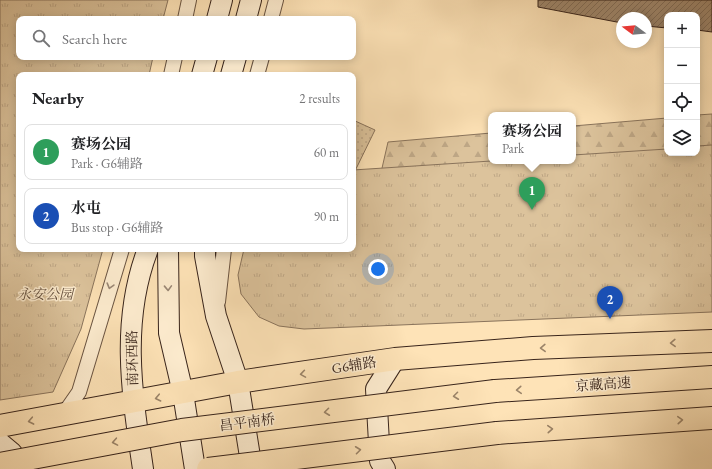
<!DOCTYPE html>
<html lang="en">
<head>
<meta charset="utf-8">
<style>
	body { margin:0; font-family:"EB Garamond","Noto Serif SC",serif; background:#f6f6f6; color:#202124 }
	.controls { position:absolute; right:12px; top:12px; display:grid; overflow:hidden; border-radius:8px; box-shadow:0 2px 10px #0003 }
	.controls button { width:36px; height:36px; display:grid; place-items:center; padding:0; border:0; border-bottom:1px solid #e0e0e0; background:#fff; color:#202124; font:20px sans-serif }
	.compass { position:absolute; left:616px; top:12px; width:36px; height:36px; border-radius:50%; background:#fff; box-shadow:0 2px 10px #0003; rotate:286deg }
	.you { position:absolute; left:378px; top:269px; width:14px; height:14px; margin:-10px; border:3px solid #fff; border-radius:50%; background:#1a73e8; box-shadow:0 0 0 6px #1a73e833 }
	.badge { display:grid; place-items:center; width:26px; height:26px; border-radius:50%; background:#7c3aed; color:#fff; font-size:13px; font-weight:700 }
	.pin { position:absolute; translate:-50% -33px; filter:drop-shadow(0 1px 2px #0008) }
	.pin::after { content:''; position:absolute; top:21px; width:14px; height:12px; background:inherit; clip-path:polygon(0 0,100% 0,50% 100%) }
	.popup { position:absolute; left:488px; top:112px; width:88px; height:52px; box-sizing:border-box; display:grid; place-content:center; border-radius:8px; background:#fff; filter:drop-shadow(0 1px 3px #0005); font-size:13px; white-space:nowrap; color:#757577 }
	.popup b { font-size:15px; color:#202124 }
	.popup::after { content:''; position:absolute; left:50%; top:100%; margin-left:-8px; border:8px solid transparent; border-top-color:#fff }
	.list { margin:0; padding:0; list-style:none }
	h2 { display:flex; justify-content:space-between; align-items:center; height:52px; margin:0; padding:0 16px; font-size:17px }
	h2 small { font-size:13px; font-weight:400; color:#757577 }
	.list li { display:grid; grid-template-columns:26px 1fr auto; gap:12px; align-items:center; box-sizing:border-box; height:56px; margin:0 8px 8px; padding:0 8px; border:1px solid #e0e0e0; border-radius:8px }
	.list b { display:block; font-size:15px; white-space:nowrap }
	.list p { margin:0; font-size:13px; white-space:nowrap; color:#757577 }
	.list em { font-size:13px; font-style:normal; color:#757577 }
	.icon { flex:none; width:22px; height:22px; fill:none; stroke:currentColor; stroke-width:2; stroke-linecap:round; stroke-linejoin:round }
	.map { position:relative; flex:none; width:712px; height:469px; overflow:hidden }
	.search { position:absolute; background:#fff; box-shadow:0 2px 10px #0003; left:16px; top:16px; width:340px; height:44px; display:flex; align-items:center; gap:10px; box-sizing:border-box; padding:0 14px; border-radius:8px; color:#757577; font-size:15px }
	.panel { position:absolute; background:#fff; box-shadow:0 2px 10px #0003; left:16px; top:72px; width:340px; height:180px; border-radius:8px }
	.map>svg:first-child { display:block }
</style>
</head>
<body>
<div class="map">
<svg width="712" height="469" viewBox="0 0 712 469">
	<defs>
		<pattern id="grass-dots" width="8" height="8" patternUnits="userSpaceOnUse"><rect width="8" height="8" fill="#dcc39c"/><path d="M2 2h.1M6 6h.1" fill="none" stroke="#bea786" stroke-width="1.8" stroke-linecap="round"/></pattern>
		<pattern id="forest-firs" width="22" height="20" patternUnits="userSpaceOnUse"><rect width="22" height="20" fill="#dcc39c"/><path d="M5 1l3.5 6h-7zM16 11l3.5 6h-7z" fill="#bea786"/></pattern>
		<pattern id="park-tufts" width="24" height="20" patternUnits="userSpaceOnUse"><rect width="24" height="20" fill="#dcc39c"/><path d="M3 7l-1-3M5 7V3M7 7l1-3M15 17l-1-3M17 17v-4M19 17l1-3" fill="none" stroke="#bea786"/></pattern>
		<pattern id="building-hatch" width="6" height="6" patternUnits="userSpaceOnUse"><rect width="6" height="6" fill="#9f876c"/><path d="M-1 1l2-2M0 6l6-6M5 7l2-2" fill="none" stroke="#836e58"/></pattern>
	</defs>
	<rect width="100%" height="100%" fill="#fee3b7"/>
	<filter id="stains"><feTurbulence type="fractalNoise" baseFrequency=".005" numOctaves="4"/><feColorMatrix values="0 0 0 0 .2 0 0 0 0 .09 0 0 0 0 .02 0 0 0 .5 -.17"/></filter>
	<radialGradient id="worn" r=".72"><stop offset=".6" stop-color="#630" stop-opacity="0"/><stop offset="1" stop-color="#630" stop-opacity=".3"/></radialGradient>
	<path fill="url(#grass-dots)" stroke="#8a745c" d="M 353,120 L 375,130 L 353,175 Z"/>
	<path fill="url(#forest-firs)" stroke="#8a745c" d="M 712,114 L 712,169 L 377,190 L 388,142 L 491,133 L 491,161 L 573,161 L 573,126 L 667,118 L 667,153 L 697,153 L 697,115 Z"/>
	<path fill="url(#park-tufts)" stroke="#8a745c" d="M 0,0 L 168,0 L 163,19 L 19,19 L 19,57 L 153,57 L 149,75 L 19,75 L 19,249 L 103,249 L 81,329 L 53,392 L 0,400 Z
		M 712,145 L 712,312 L 304,329 L 279,326 L 259,317 L 241,294 L 238,275 L 244,249 L 353,249 L 353,170 L 491,161 L 573,161 L 573,155 L 667,149 L 667,153 L 697,153 L 697,146 Z"/>
	<path fill="url(#building-hatch)" stroke="#38241b" d="M 538,0 L 712,0 L 712,32 L 697,30 L 697,15 L 667,15 L 667,28 L 646,26 L 646,18 L 622,18 L 622,23 L 538,7 Z"/>
	<g fill="none" stroke-linecap="round" stroke-linejoin="round">
		<defs>
			<path id="street" d="M 185,19 L 189,0
				M 271,19 L 276,0
				M 171,75 L 175,57
				M 257,75 L 262,57
				M 218,302 L 224,249
				M 63,415 L 79,392 L 122,249"/>
			<path id="secondary" d="M 217,19 L 222,0
				M 246,19 L 251,0
				M 202,75 L 207,57
				M 231,75 L 236,57
				M 168,249 L 169,333 L 183,393 L 195,469
				M 205,249 L 205,256 L 216,316 L 238,382 L 252,469
				M 0,443 L 12,453 L 14,469
				M 143,469 C 132,394 120,322 148,249
				M 385,469 L 380,461 L 376,389 L 395,359"/>
			<path id="primary" d="M 0,426 L 238,382 L 395,359 L 533,348 L 712,341"/>
			<path id="highway" d="M 495,391 L 712,377
				M 497,433 L 712,418"/>
		</defs>
		<use href="#street" stroke="#6a5442" stroke-width="16"/>
		<use href="#secondary" stroke="#38241b" stroke-width="22"/>
		<use href="#primary" stroke="#38241b" stroke-width="24"/>
		<use href="#highway" stroke="#38241b" stroke-width="24"/>
		<use href="#street" stroke="#feedd0" stroke-width="14"/>
		<use href="#secondary" stroke="#feedd0" stroke-width="20"/>
		<use href="#primary" stroke="#fee3b7" stroke-width="22"/>
		<use href="#highway" stroke="#fee3b7" stroke-width="22"/>
		<defs>
			<path id="highway-bridge" d="M 0,464 L 182,430 L 495,391
				M 208,469 L 497,433"/>
		</defs>
		<use href="#highway-bridge" stroke="#38241b" stroke-width="24" stroke-linecap="butt"/>
		<use href="#highway-bridge" stroke="#fee3b7" stroke-width="22"/>
	</g>
	<defs><path id="oneway-chevron" d="M-2-3.5L2.5 0L-2 3.5" fill="none" stroke-width="1.6" stroke-linecap="round" stroke-linejoin="round"/></defs>
	<g stroke="#9b8876">
		<use href="#oneway-chevron" transform="translate(110 286) rotate(106)"/>
		<use href="#oneway-chevron" transform="translate(168 288) rotate(88)"/>
	</g>
	<g stroke="#9b8469">
		<use href="#oneway-chevron" transform="translate(673 343) rotate(178)"/>
		<use href="#oneway-chevron" transform="translate(543 348) rotate(178)"/>
		<use href="#oneway-chevron" transform="translate(303 374) rotate(171)"/>
		<use href="#oneway-chevron" transform="translate(519 390) rotate(176)"/>
		<use href="#oneway-chevron" transform="translate(456 396) rotate(173)"/>
		<use href="#oneway-chevron" transform="translate(158 398) rotate(168)"/>
		<use href="#oneway-chevron" transform="translate(327 412) rotate(173)"/>
		<use href="#oneway-chevron" transform="translate(680 420) rotate(-4)"/>
		<use href="#oneway-chevron" transform="translate(31 421) rotate(169)"/>
		<use href="#oneway-chevron" transform="translate(550 429) rotate(-4)"/>
		<use href="#oneway-chevron" transform="translate(115 442) rotate(170)"/>
		<use href="#oneway-chevron" transform="translate(358 450) rotate(-7)"/>
	</g>
	<g text-anchor="middle" dominant-baseline="central" stroke-width="3" stroke-linejoin="round" paint-order="stroke">
		<g font-size="14" font-style="italic" fill="#614c3b" stroke="#feedd0">
			<text x="45" y="294">永安公园</text>
		</g>
		<g font-size="14" fill="#38241b" stroke="#feedd0">
			<text transform="translate(132 358) rotate(-91)">南环西路</text>
			<text transform="translate(354 365) rotate(-9)">G6辅路</text>
			<text transform="translate(603 384) rotate(-4)">京藏高速</text>
			<text transform="translate(247 422) rotate(-7)">昌平南桥</text>
		</g>
	</g>
	<rect width="100%" height="100%" filter="url(#stains)"/>
	<rect width="100%" height="100%" fill="url(#worn)"/>
</svg>
<div class="controls">
<button>+</button>
<button>−</button>
<button><svg class="icon" aria-label="locate" viewBox="0 0 24 24"><circle cx="12" cy="12" r="6"/><path d="M12 2v4M12 18v4M2 12h4M18 12h4"/></svg></button>
<button><svg class="icon" aria-label="layers" viewBox="0 0 24 24"><path d="M12 4l9 5-9 5-9-5zM3 14l9 5 9-5"/></svg></button>
</div>
<svg class="compass" viewBox="-18 -18 36 36"><path d="M0-13l5 13h-10z" fill="#e53935"/><path d="M0 13l5-13h-10z" fill="#757577"/></svg>
<div class="you"></div>
<div class="pin badge" style="left:532px;top:210px;background:#2e9e5b">1</div>
<div class="popup"><b>赛场公园</b>Park</div>
<div class="pin badge" style="left:610px;top:319px;background:#1a4fb4">2</div>
<div class="search"><svg class="icon" aria-label="search" viewBox="0 0 24 24"><circle cx="10" cy="10" r="6"/><path d="M15 15l6 6"/></svg>Search here</div>
<section class="panel">
<h2>Nearby<small>2 results</small></h2>
<ul class="list">
<li><span class="badge" style="background:#2e9e5b">1</span><div><b>赛场公园</b><p>Park · G6辅路</p></div><em>60 m</em></li>
<li><span class="badge" style="background:#1a4fb4">2</span><div><b>水屯</b><p>Bus stop · G6辅路</p></div><em>90 m</em></li>
</ul>
</section>
</div>
</body>
</html>
